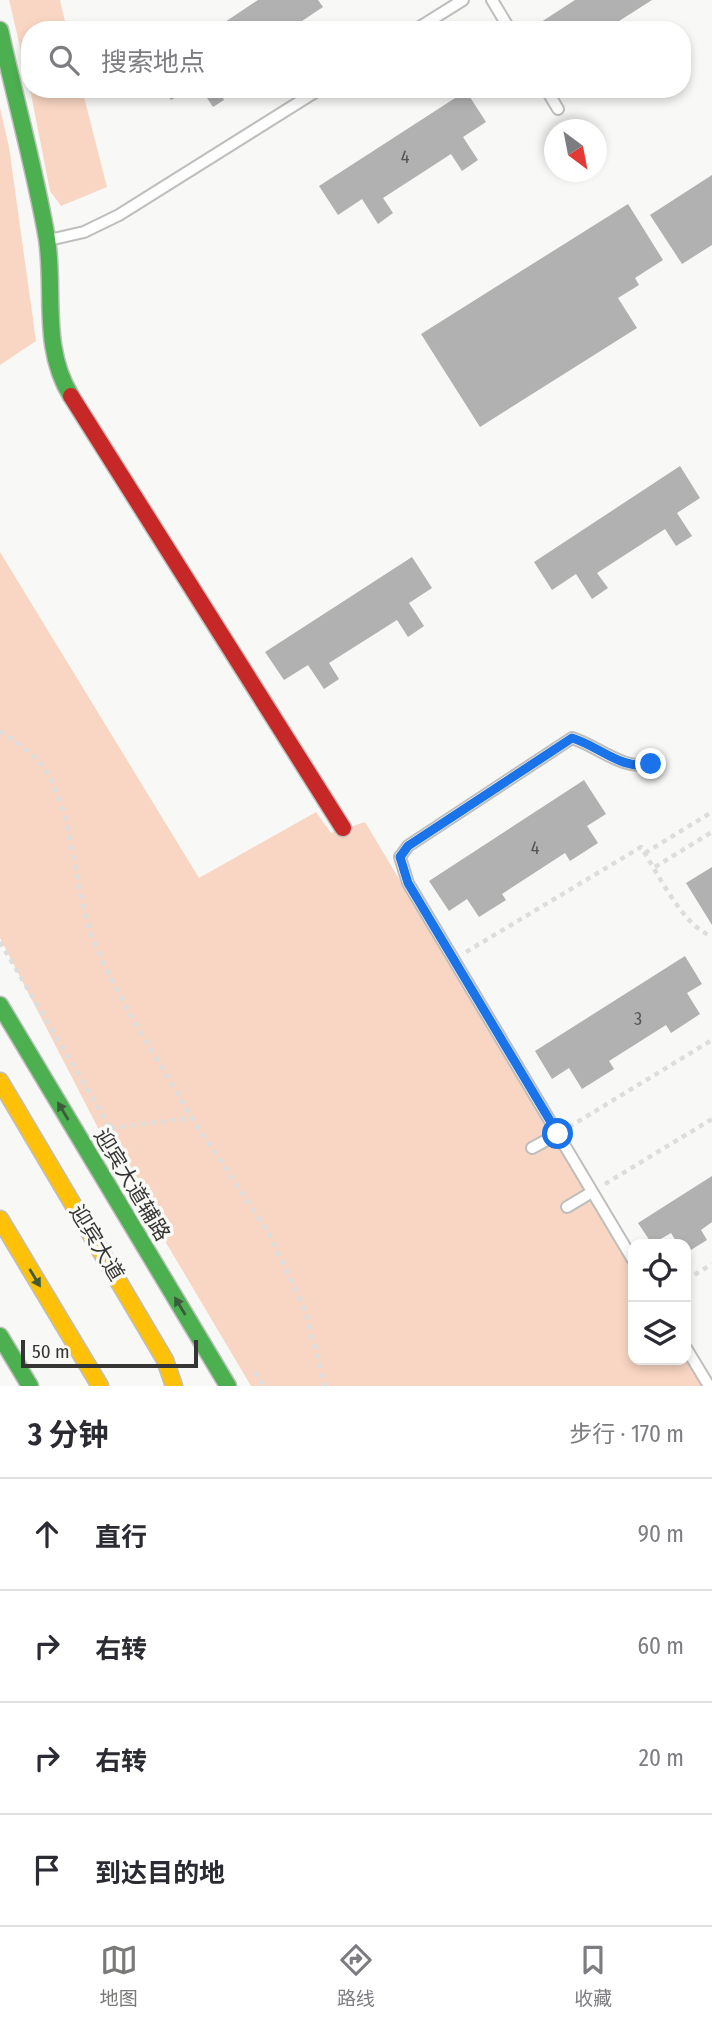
<!DOCTYPE html>
<html lang="zh">
<head>
<meta charset="utf-8">
<style>
	body { margin:0; font-family:"Fira Sans Condensed","Noto Sans SC",sans-serif; background:#f7f7f7; color:#2b2b33 }
	.controls { position:absolute; right:21px; bottom:21px; display:grid; overflow:hidden; border-radius:14px; box-shadow:0 4px 10px #0003 }
	.controls button { width:63px; height:63px; display:grid; place-items:center; padding:0; border:0; border-bottom:2px solid #e1e1e2; background:#fff; color:#2b2b33; font:35px sans-serif }
	.compass { position:absolute; left:544px; top:119px; width:63px; height:63px; border-radius:50%; background:#fff; box-shadow:0 4px 10px #0003; rotate:148deg }
	.scale { position:absolute; left:21px; bottom:18px; width:177px; box-sizing:border-box; padding-left:7px; border:4px solid #353634; border-top:0; font-size:19px; line-height:24px; white-space:nowrap; color:#353634; -webkit-text-stroke:5px #f9f9f5; paint-order:stroke }
	.stop { position:absolute; width:21px; height:21px; margin:-16px; border:5px solid #1a73e8; border-radius:50%; background:#fff }
	.stop.end { background:#1a73e8; border-color:#fff; box-shadow:0 2px 7px #0008 }
	.list { margin:0; padding:0; list-style:none }
	h2 { display:flex; justify-content:space-between; align-items:center; height:91px; margin:0; padding:0 28px; font-size:30px }
	h2 small { font-size:23px; font-weight:400; color:#7c7c81 }
	.list li { display:grid; grid-template-columns:46px 1fr auto; gap:21px; align-items:center; box-sizing:border-box; height:112px; padding:0 28px; border-top:2px solid #e1e1e2 }
	.list b { display:block; font-size:26px; white-space:nowrap }
	.list em { font-size:23px; font-style:normal; color:#7c7c81 }
	.icon { flex:none; width:38px; height:38px; fill:none; stroke:currentColor; stroke-width:2; stroke-linecap:round; stroke-linejoin:round }
	.map { position:relative; flex:none; width:712px; height:1386px; overflow:hidden }
	.search { position:absolute; background:#fff; box-shadow:0 4px 10px #0003; left:21px; right:21px; top:21px; height:77px; display:flex; align-items:center; gap:18px; box-sizing:border-box; padding:0 24px; border-radius:28px; color:#7c7c81; font-size:26px }
	.sheet { height:539px; background:#fff }
	nav { display:flex; justify-content:space-around; align-items:center; box-sizing:border-box; height:98px; border-top:2px solid #e1e1e2; background:#fff; font-size:19px; color:#7c7c81 }
	nav a { display:grid; justify-items:center; gap:4px }
	nav .on { color:#797a78 }
	.map>svg:first-child { display:block }
</style>
</head>
<body>
<div class="map">
<svg width="712" height="1386" viewBox="0 0 712 1386">
	<rect width="100%" height="100%" fill="#f8f8f6"/>
	<path fill="#f9d6c3" d="M 9,0 L 60,0 L 67,30 L 30,30 L 30,89 Z
		M 30,89 L 82,89 L 107,187 L 61,206 L 50,191 Z
		M 0,108 L 9,147 L 36,341 L 0,365 Z
		M 0,552 L 199,878 L 316,812 L 331,833 L 365,822 L 633,1271 L 633,1360 L 686,1359 L 702,1386 L 251,1386 L 98,1128 L 0,938 Z"/>
	<path fill="#b0b1b0" d="M 258,0 L 318,0 L 323,7 L 299,23 L 303,30 L 213,30 Z
		M 575,0 L 652,0 L 605,30 L 542,30 L 538,24 Z
		M 164,89 L 189,89 L 171,100 Z
		M 201,89 L 217,89 L 224,100 L 213,107 Z
		M 466,91 L 486,122 L 463,137 L 478,160 L 462,171 L 451,154 L 383,198 L 393,213 L 378,224 L 362,199 L 338,215 L 319,186 Z
		M 712,175 L 712,245 L 682,264 L 650,215 Z
		M 628,204 L 663,260 L 635,278 L 639,285 L 618,298 L 637,328 L 480,427 L 421,334 Z
		M 680,466 L 700,498 L 677,513 L 692,536 L 676,546 L 665,529 L 597,573 L 608,588 L 592,599 L 576,574 L 552,590 L 534,562 Z
		M 412,557 L 432,588 L 409,603 L 424,626 L 408,637 L 397,620 L 329,663 L 339,679 L 324,689 L 308,665 L 284,680 L 265,652 Z
		M 584,780 L 606,814 L 587,826 L 598,843 L 570,861 L 565,853 L 502,894 L 506,900 L 479,917 L 467,899 L 449,911 L 429,881 Z
		M 712,867 L 712,925 L 686,883 Z
		M 685,956 L 702,984 L 687,993 L 700,1014 L 671,1033 L 666,1025 L 609,1061 L 614,1069 L 582,1089 L 569,1068 L 552,1079 L 535,1051 Z
		M 712,1176 L 712,1222 L 701,1230 L 707,1240 L 686,1253 L 686,1244 L 678,1244 L 671,1233 L 652,1244 L 638,1223 Z"/>
	<g fill="none" stroke-linecap="round" stroke-linejoin="round">
		<defs>
			<path id="lane" d="M 492,0 L 510,30
				M 415,30 L 463,0
				M 546,89 L 558,109
				M 49,240 L 84,232 L 119,215 L 320,89
				M 532,1148 L 558,1134
				M 567,1207 L 592,1192
				M 633,1260 L 408,883 L 400,857 L 408,846 L 572,738 C 598,746 623,771 651,764
				M 686,1348 L 709,1386"/>
			<path id="fast" d="M 0,30 C 15,99 35,169 47,239 C 55,293 41,347 71,396
				M 0,1005 L 228,1386
				M 0,1336 L 30,1386"/>
			<path id="slow" d="M 0,1081 L 165,1360 L 174,1386
				M 0,1219 L 100,1386"/>
			<path id="jam" d="M 71,396 L 343,828"/>
		</defs>
		<use href="#lane" stroke="#bebebc" stroke-width="14"/>
		<use href="#fast" stroke="#bebebc" stroke-width="19"/>
		<use href="#slow" stroke="#bebebc" stroke-width="19"/>
		<use href="#jam" stroke="#bebebc" stroke-width="19"/>
		<path stroke="#dddddc" stroke-width="4.5" stroke-dasharray="5 5" stroke-linecap="butt" d="M 0,731 C 17,743 38,756 48,774 C 77,825 72,890 95,944 C 121,1005 159,1061 192,1118
			M 645,853 L 712,812
			M 655,867 L 712,832
			M 0,942 L 110,1127
			M 466,952 L 641,847 C 657,872 684,928 712,936
			M 569,1127 L 712,1040
			M 111,1128 L 192,1118 L 268,1232 L 304,1307 L 325,1386
			M 605,1184 L 712,1119
			M 686,1280 L 712,1264
			M 255,1372 L 264,1386"/>
		<use href="#lane" stroke="#fefefe" stroke-width="10"/>
		<use href="#fast" stroke="#4caf50" stroke-width="16"/>
		<use href="#slow" stroke="#ffc107" stroke-width="16"/>
		<use href="#jam" stroke="#c62828" stroke-width="16"/>
	</g>
	<defs><path id="oneway-solid" d="M-6-.8H1V-3.2L6.5 0L1 3.2V.8H-6Z" transform="scale(1.75)"/></defs>
	<g fill="#3c5a3c">
		<use href="#oneway-solid" transform="translate(63 1111) rotate(-121)"/>
		<use href="#oneway-solid" transform="translate(35 1278) rotate(59)"/>
		<use href="#oneway-solid" transform="translate(180 1306) rotate(-121)"/>
	</g>
	<g fill="none" stroke-linecap="round" stroke-linejoin="round">
		<path stroke="#1a73e8" stroke-width="9" d="M 558,1134 L 408,883 L 400,857 L 408,846 L 572,738 C 599,746 622,771 651,764"/>
	</g>
	<g text-anchor="middle" dominant-baseline="central" stroke-width="7" stroke-linejoin="round" paint-order="stroke">
		<g font-size="18" fill="#545553">
			<text x="405" y="157">4</text>
			<text x="535" y="848">4</text>
			<text x="638" y="1019">3</text>
		</g>
		<g font-size="21" fill="#353634" stroke="#f9f9f5">
			<text transform="translate(132 1185) rotate(59)">迎宾大道辅路</text>
			<text transform="translate(97 1243) rotate(59)">迎宾大道</text>
		</g>
	</g>
</svg>
<div class="controls">
<button><svg class="icon" aria-label="locate" viewBox="0 0 24 24"><circle cx="12" cy="12" r="6"/><path d="M12 2v4M12 18v4M2 12h4M18 12h4"/></svg></button>
<button><svg class="icon" aria-label="layers" viewBox="0 0 24 24"><path d="M12 4l9 5-9 5-9-5zM3 14l9 5 9-5"/></svg></button>
</div>
<svg class="compass" viewBox="-18 -18 36 36"><path d="M0-13l5 13h-10z" fill="#e53935"/><path d="M0 13l5-13h-10z" fill="#7c7c81"/></svg>
<div class="scale">50 m</div>
<div class="stop" style="left:558px;top:1134px"></div>
<div class="stop end" style="left:651px;top:764px"></div>
<div class="search"><svg class="icon" aria-label="search" viewBox="0 0 24 24"><circle cx="10" cy="10" r="6"/><path d="M15 15l6 6"/></svg>搜索地点</div>
</div>
<section class="sheet">
<h2>3 分钟<small>步行 · 170 m</small></h2>
<ul class="list">
<li><svg class="icon" aria-label="ahead" viewBox="0 0 24 24"><path d="M12 20V5M6 11l6-6 6 6"/></svg><div><b>直行</b></div><em>90 m</em></li>
<li><svg class="icon" aria-label="right" viewBox="0 0 24 24"><path d="M7 20v-9h11M14 6l5 5-5 5"/></svg><div><b>右转</b></div><em>60 m</em></li>
<li><svg class="icon" aria-label="right" viewBox="0 0 24 24"><path d="M7 20v-9h11M14 6l5 5-5 5"/></svg><div><b>右转</b></div><em>20 m</em></li>
<li><svg class="icon" aria-label="arrive" viewBox="0 0 24 24"><path d="M6 21V4h12l-3 4 3 4H6"/></svg><div><b>到达目的地</b></div></li>
</ul>
</section>
<nav>
<a class="on"><svg class="icon" aria-label="map" viewBox="0 0 24 24"><path d="M3 6l6-2 6 2 6-2v14l-6 2-6-2-6 2zM9 4v14M15 6v14"/></svg>地图</a>
<a><svg class="icon" aria-label="directions" viewBox="0 0 24 24"><path d="M12 3l9 9-9 9-9-9zM9 14v-3h6M13 9l2 2-2 2"/></svg>路线</a>
<a><svg class="icon" aria-label="saved" viewBox="0 0 24 24"><path d="M7 4h10v16l-5-4-5 4z"/></svg>收藏</a>
</nav>
</body>
</html>
